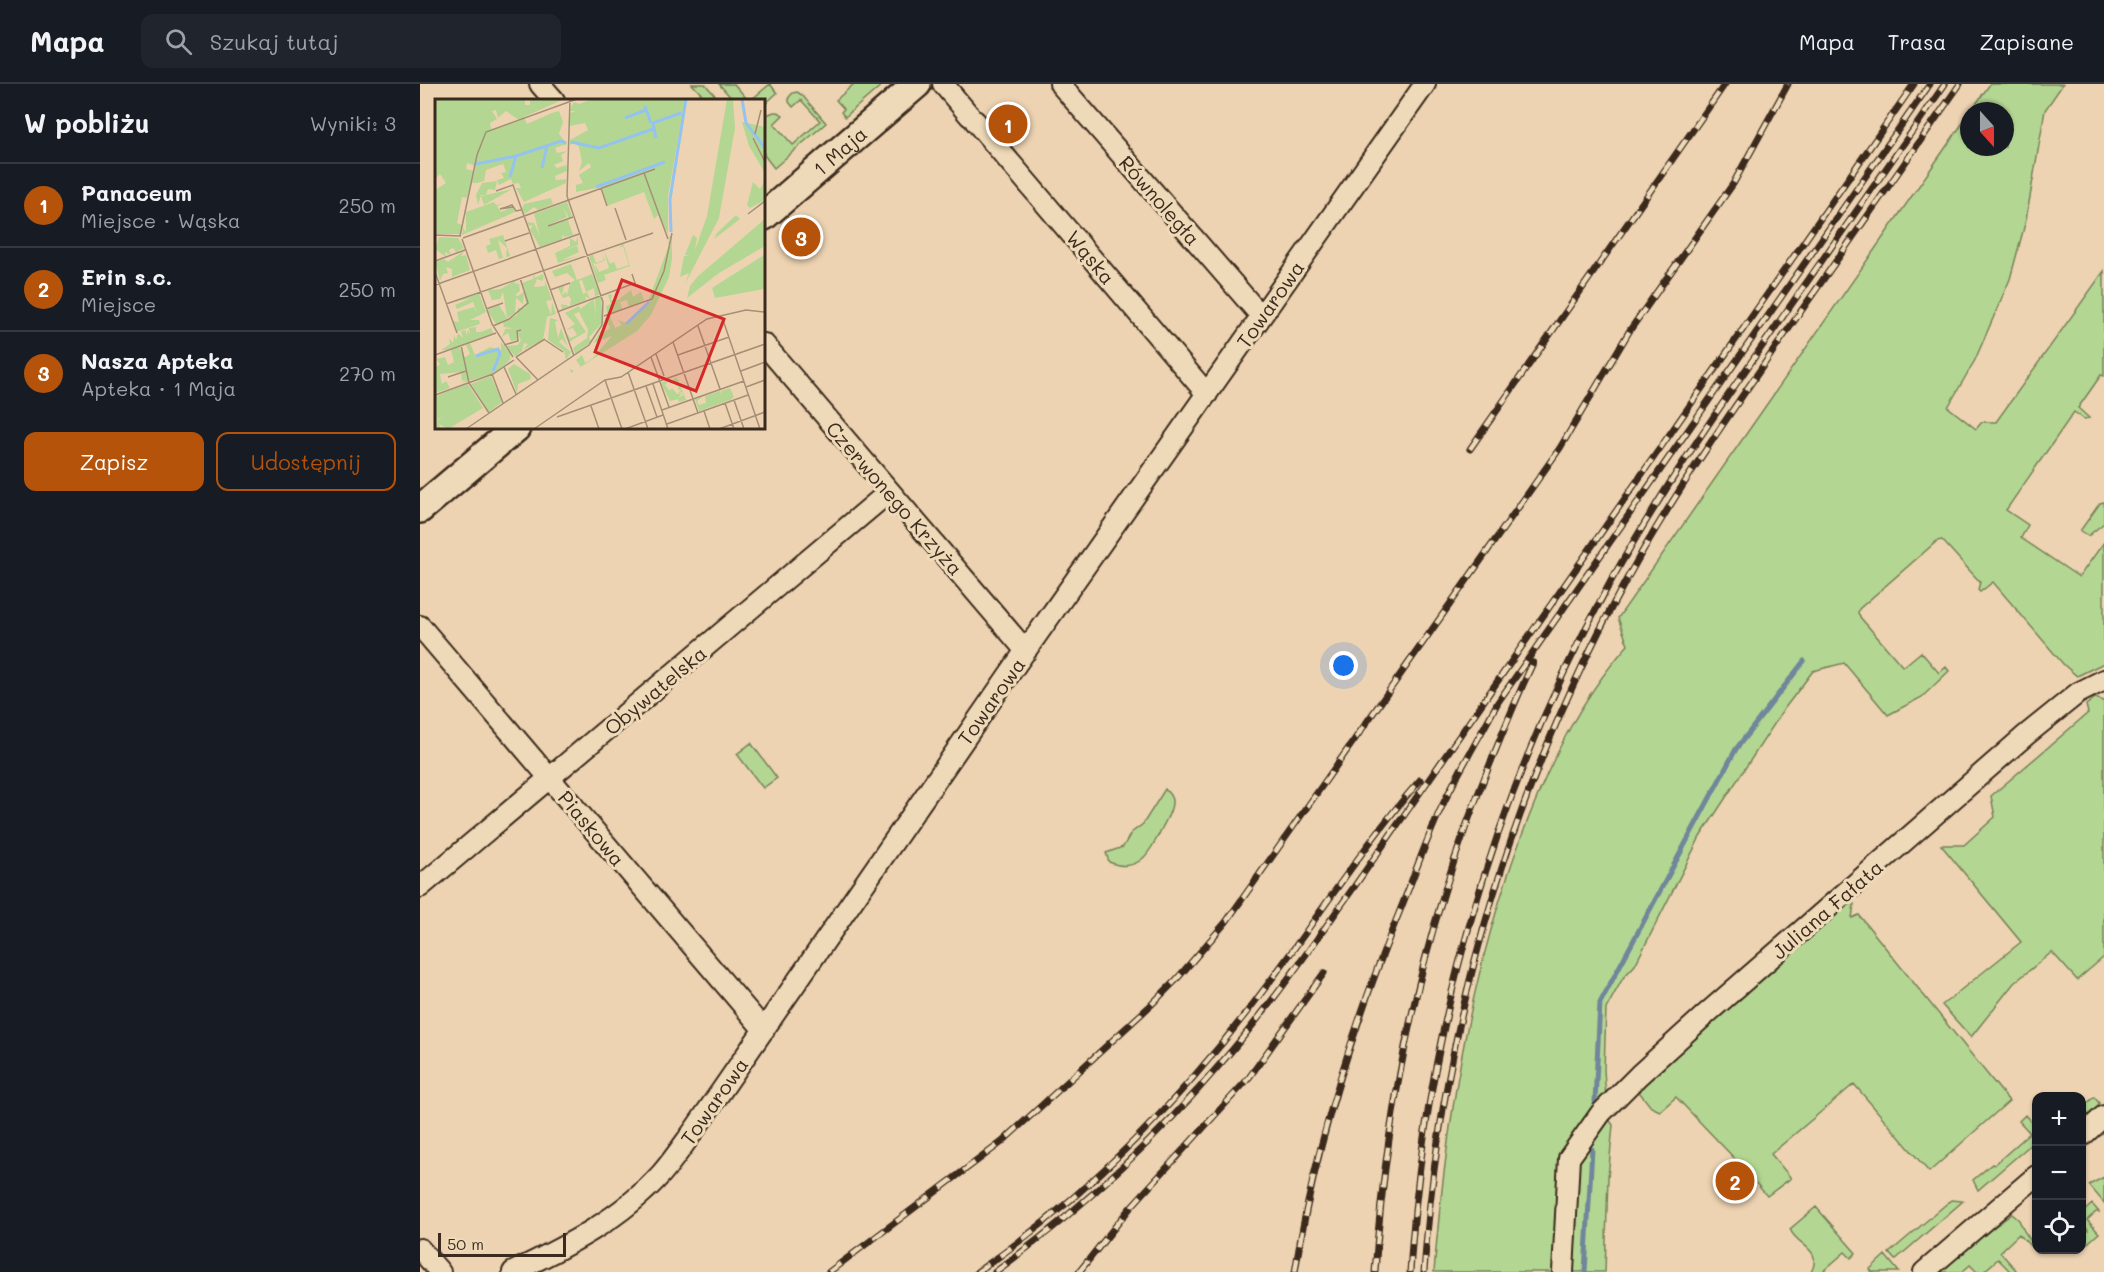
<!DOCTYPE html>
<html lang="pl">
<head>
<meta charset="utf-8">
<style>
	body { margin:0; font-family:Mali,sans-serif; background:#20242c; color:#f1f3f6 }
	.controls { position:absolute; right:18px; bottom:18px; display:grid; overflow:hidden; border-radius:12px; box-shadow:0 2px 4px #0004 }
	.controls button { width:54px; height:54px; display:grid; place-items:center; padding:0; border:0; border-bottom:2px solid #363941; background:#171b24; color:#f1f3f6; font:30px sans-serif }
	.compass { position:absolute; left:1540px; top:18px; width:54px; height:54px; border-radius:50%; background:#171b24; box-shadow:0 2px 4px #0004; rotate:159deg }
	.scale { position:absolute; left:18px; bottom:15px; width:128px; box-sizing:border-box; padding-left:6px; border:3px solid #3b2a1e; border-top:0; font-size:16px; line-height:21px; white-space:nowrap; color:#3b2a1e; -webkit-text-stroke:4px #eedab8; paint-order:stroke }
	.you { position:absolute; left:924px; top:582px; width:21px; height:21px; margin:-15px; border:4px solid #fff; border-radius:50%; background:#1a73e8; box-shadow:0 0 0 9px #1a73e833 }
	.badge { display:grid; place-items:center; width:39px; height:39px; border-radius:50%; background:#b45309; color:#fff; font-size:20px; font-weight:700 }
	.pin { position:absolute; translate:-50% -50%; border:3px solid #fff; box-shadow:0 2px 6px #0006 }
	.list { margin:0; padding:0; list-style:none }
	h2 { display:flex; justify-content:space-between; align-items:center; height:78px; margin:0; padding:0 24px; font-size:26px }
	h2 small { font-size:20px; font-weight:400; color:#9ea1a6 }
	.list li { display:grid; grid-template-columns:39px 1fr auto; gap:18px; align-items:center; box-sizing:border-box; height:84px; padding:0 24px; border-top:2px solid #363941 }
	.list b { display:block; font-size:22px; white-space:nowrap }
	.list p { margin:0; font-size:20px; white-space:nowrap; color:#9ea1a6 }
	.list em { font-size:20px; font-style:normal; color:#9ea1a6 }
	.actions { display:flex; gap:12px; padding:18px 24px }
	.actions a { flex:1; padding:14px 0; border:2px solid #b45309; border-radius:12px; text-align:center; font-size:21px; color:#b45309 }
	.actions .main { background:#b45309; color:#fff }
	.icon { flex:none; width:33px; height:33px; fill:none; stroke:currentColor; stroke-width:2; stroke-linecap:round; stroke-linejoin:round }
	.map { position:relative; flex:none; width:1684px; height:1188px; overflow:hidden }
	header { display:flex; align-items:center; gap:36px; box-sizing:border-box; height:84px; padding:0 30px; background:#171b24; border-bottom:2px solid #363941 }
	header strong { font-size:28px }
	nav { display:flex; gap:33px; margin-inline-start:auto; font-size:21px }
	.search { width:420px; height:54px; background:#20242c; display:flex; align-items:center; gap:15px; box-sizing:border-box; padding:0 21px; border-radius:12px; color:#9ea1a6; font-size:22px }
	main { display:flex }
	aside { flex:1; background:#171b24 }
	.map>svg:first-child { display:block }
</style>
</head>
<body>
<header>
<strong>Mapa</strong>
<div class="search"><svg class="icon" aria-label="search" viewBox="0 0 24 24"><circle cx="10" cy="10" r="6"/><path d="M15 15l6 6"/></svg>Szukaj tutaj</div>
<nav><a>Mapa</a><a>Trasa</a><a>Zapisane</a></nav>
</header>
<main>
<aside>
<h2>W pobliżu<small>Wyniki: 3</small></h2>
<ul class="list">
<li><span class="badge">1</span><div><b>Panaceum</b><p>Miejsce · Wąska</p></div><em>250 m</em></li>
<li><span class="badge">2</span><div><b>Erin s.c.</b><p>Miejsce</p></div><em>250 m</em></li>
<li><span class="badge">3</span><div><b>Nasza Apteka</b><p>Apteka · 1 Maja</p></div><em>270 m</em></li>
</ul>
<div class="actions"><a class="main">Zapisz</a><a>Udostępnij</a></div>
</aside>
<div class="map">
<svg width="1684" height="1188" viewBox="0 0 1684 1188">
	<rect width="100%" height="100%" fill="#edd3b2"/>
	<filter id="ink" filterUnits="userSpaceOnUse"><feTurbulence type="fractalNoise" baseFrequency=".0167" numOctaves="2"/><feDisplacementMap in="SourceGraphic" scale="12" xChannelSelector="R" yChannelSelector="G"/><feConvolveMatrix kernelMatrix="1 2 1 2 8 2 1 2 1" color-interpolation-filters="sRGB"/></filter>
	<g filter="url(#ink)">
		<path fill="#b3d792" stroke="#778058" stroke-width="1.5" d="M 272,0 L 285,0 L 299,16 L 287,16 Z
			M 299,0 L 314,0 L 328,16 L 313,16 Z
			M 350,0 L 357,9 L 344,21 L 344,16 L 331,16 Z
			M 434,0 L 463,0 L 425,33 L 421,28 L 424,25 L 416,16 Z
			M 1570,0 L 1643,0 L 1625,26 L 1606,136 L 1590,195 L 1555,276 L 1528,323 L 1556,345 L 1562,338 L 1576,338 L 1684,187 L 1684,292 L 1681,291 L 1658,324 L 1669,334 L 1664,335 L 1654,328 L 1586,426 L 1608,441 L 1601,454 L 1659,493 L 1684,458 L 1684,579 L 1657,592 L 1644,581 L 1573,498 L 1560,508 L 1558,506 L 1560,498 L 1522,456 L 1517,457 L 1439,525 L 1438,529 L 1440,533 L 1483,583 L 1501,568 L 1519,589 L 1526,583 L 1529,587 L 1502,613 L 1468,631 L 1424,579 L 1393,587 L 1364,625 L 1280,753 L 1215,881 L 1203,894 L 1186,925 L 1184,986 L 1186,1014 L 1144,1063 L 1136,1188 L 1014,1188 C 1026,1041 1049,893 1101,754 C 1127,684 1158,617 1208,561 L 1198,534 L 1549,30 L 1549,63 L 1585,63 L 1585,27 L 1551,27 Z
			M 377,8 L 382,11 L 406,39 L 354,84 L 344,71 L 344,33 C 351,29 356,25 363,31 L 354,40 L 373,61 L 400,37 L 381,16 L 373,23 L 369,18 L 369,13 L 373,9 Z
			M 1684,418 L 1684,439 L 1668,452 L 1660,447 L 1680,419 Z
			M 1675,614 L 1684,617 L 1684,873 L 1657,896 L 1632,868 L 1594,899 L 1551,953 L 1522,921 L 1601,858 L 1521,761 L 1544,761 L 1575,733 L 1571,712 L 1668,629 L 1666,621 Z
			M 331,659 L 357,694 L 343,704 L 317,670 Z
			M 745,705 C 748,709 752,712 752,717 C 753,726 746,736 742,744 C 731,767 719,791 689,778 L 686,769 L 703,763 L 711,749 L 723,740 Z
			M 1429,814 L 1434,820 L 1432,834 L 1439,831 L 1589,1017 L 1509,1088 L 1434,1000 L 1351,1070 L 1371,1094 L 1347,1112 L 1317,1077 L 1256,1013 L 1240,1027 L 1231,1023 L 1216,1004 Z
			M 1674,1013 L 1679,1019 L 1677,1026 L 1662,1041 L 1662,1024 Z
			M 1605,1031 L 1616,1044 L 1616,1056 L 1558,1106 L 1553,1096 L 1572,1080 L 1574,1081 L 1610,1049 L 1599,1037 Z
			M 1188,1034 L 1193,1041 L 1188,1093 L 1185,1188 L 1150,1188 L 1155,1089 L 1160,1069 Z
			M 1684,1093 L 1684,1119 L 1669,1101 Z
			M 1531,1116 L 1543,1117 L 1475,1176 L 1469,1169 Z
			M 1672,1120 L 1679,1128 L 1676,1128 L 1667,1136 L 1679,1149 L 1662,1164 L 1662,1152 L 1668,1146 L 1662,1139 L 1662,1129 Z
			M 1396,1123 L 1436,1169 L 1431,1174 L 1425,1168 L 1402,1188 L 1391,1188 C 1404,1164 1376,1162 1370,1145 Z
			M 1592,1130 L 1599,1136 L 1604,1147 L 1617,1166 L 1616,1168 L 1599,1150 L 1580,1168 L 1596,1186 L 1594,1188 L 1591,1188 L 1578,1175 L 1563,1188 L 1557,1188 L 1550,1181 L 1542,1188 L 1520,1188 L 1570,1146 Z
			M 1465,1171 L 1479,1188 L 1452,1188 L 1450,1185 Z"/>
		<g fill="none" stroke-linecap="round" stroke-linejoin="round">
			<path stroke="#70869b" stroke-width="5" d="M 1175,1018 L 1180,919 L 1316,665 L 1384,577
				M 1165,1188 L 1172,1065"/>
			<defs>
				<path id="street" d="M 120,0 L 134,16
					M 523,0 L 550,32
					M 640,0 L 841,232
					M 555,37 L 787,310
					M 344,260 L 606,567
					M 0,542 L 344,946
					M 0,803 L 469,408
					M 1662,1052 L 1684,1032
					M 0,1165 L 20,1188
					M 93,1188 C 147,1162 201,1135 242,1089 C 254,1075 264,1060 275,1045 L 597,579 L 1005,0
					M 1143,1188 L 1149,1074 L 1181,1029 L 1219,991 L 1285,931 L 1606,651 L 1658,609 L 1684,596
					M 1504,1188 L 1616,1092"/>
				<g id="secondary">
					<path id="s1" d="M 344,132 L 497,0"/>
					<path d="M 0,425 L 96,344"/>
				</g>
			</defs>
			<use href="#street" stroke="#3b2a1e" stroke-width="24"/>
			<use href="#secondary" stroke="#3b2a1e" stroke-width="32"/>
			<use href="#street" stroke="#eedab8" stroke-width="20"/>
			<use href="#secondary" stroke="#eedab8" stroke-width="27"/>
			<defs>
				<path id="rail" d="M 1050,365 L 1305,0
					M 409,1188 L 582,1058 L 731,921 L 756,896 L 806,838 L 1140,364 L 1210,246 L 1313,100 L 1368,0
					M 557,1188 C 671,1110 769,1008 851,896 C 901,829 945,759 1000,696
					M 575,1188 C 659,1127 735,1057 802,978 C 850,923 892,862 934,803 L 1494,0
					M 659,1188 L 710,1124 L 828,995 L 904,889
					M 875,1188 C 895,1060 934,939 983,819 C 997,784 1009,748 1026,714 C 1042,682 1061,650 1078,618 L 1510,0
					M 955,1188 C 967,1014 1004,841 1070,680 C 1084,646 1097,612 1113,579
					M 990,1188 C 1005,947 1074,708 1191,497 C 1239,411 1294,331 1350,251 C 1408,167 1467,84 1525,0
					M 1004,1188 C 1021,935 1096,687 1222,468 C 1268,389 1320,315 1372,240 C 1428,160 1484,80 1540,0"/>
			</defs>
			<use href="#rail" stroke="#3b2a1e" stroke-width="7"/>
			<use href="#rail" stroke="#eedab8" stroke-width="4.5" stroke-dasharray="14" stroke-linecap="butt"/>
		</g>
	</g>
	<g text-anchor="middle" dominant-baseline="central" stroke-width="6" stroke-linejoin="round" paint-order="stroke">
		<g font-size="20" fill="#3b2a1e" stroke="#eedab8">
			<text stroke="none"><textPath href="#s1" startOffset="100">1 Maja</textPath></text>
			<text transform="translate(740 116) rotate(49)">Równoległa</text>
			<text transform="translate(671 173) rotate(50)">Wąska</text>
			<text transform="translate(850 220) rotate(-55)">Towarowa</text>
			<text transform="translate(475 414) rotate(49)">Czerwonego Krzyża</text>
			<text transform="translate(235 606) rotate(-40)">Obywatelska</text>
			<text transform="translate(571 617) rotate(-55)">Towarowa</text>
			<text transform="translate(172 744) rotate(50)">Piaskowa</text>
			<text transform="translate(1407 825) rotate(-41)">Juliana Fałata</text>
			<text transform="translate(294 1017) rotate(-55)">Towarowa</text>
		</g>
	</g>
	<g transform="translate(15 15)">
		<rect width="330" height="330" fill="#edd3b2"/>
		<path d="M 0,0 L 90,0 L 90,6 L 95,6 L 95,0 L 129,0 L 89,18 L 92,25 L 117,14 L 116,10 L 117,14 L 124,12 L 128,23 L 124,35 L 132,45 L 120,49 L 122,54 L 132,52 L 126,56 L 128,62 L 119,66 L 122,69 L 132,66 L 132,72 L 120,77 L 121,81 L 131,80 L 131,84 L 89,103 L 81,89 L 86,89 L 84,84 L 78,85 L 76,80 L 64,86 L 62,81 L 69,79 L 66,74 L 71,73 L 68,65 L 51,71 L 49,82 L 42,84 L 37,84 L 40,71 L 38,66 L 32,64 L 31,70 L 39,72 L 32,99 L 27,98 L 22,124 L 27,126 L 25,135 L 0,135 L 0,91 L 11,84 L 5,75 L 0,80 ZM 61,11 L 63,19 L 71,12 L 84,21 L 56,30 L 55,24 L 62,20 L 57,12 ZM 158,0 L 250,0 L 233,97 L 233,135 L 223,116 L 219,120 L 209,93 L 172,107 L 167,88 L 141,93 L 141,86 L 148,84 L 144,76 L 156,68 L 154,64 L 144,72 L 147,63 L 144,48 L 140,43 L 135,46 L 135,41 L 153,31 L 150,24 L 135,27 L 135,14 L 141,12 L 135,12 L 136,8 L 139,3 L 144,5 ZM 292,0 L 298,0 L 300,29 L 284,119 L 250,185 L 254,174 L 245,178 L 249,157 L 255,157 L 250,156 L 258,136 L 262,139 L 260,151 L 272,117 ZM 307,23 L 330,28 L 330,74 L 314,47 ZM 62,82 L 60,91 L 53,90 L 51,96 L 77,90 L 49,106 L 46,97 L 51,97 L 46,96 L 43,106 L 41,96 L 47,84 ZM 318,83 L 325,90 L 329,83 L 330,101 L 315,109 L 312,106 ZM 116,99 L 118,105 L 103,111 L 99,108 L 90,115 L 87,110 L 89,105 ZM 59,103 L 61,106 L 69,104 L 62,107 L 66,113 L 78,108 L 80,113 L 27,136 L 28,129 L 31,133 L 31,113 ZM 132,103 L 137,117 L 134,119 L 128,108 L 132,118 L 111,127 L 133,121 L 138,136 L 129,138 L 128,135 L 127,140 L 105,148 L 95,131 L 98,126 L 94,127 L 92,123 L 99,124 L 105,137 L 99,115 ZM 301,116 L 305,120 L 279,140 L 282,134 ZM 330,120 L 330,147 L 284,174 L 252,199 L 255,187 L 263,177 ZM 237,135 L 237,160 L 234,178 L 216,216 L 202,232 L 136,274 L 135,270 L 139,272 L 146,268 L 141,261 L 147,256 L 150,264 L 157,260 L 177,237 L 158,244 L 166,232 L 167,235 L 175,229 L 173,224 L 167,231 L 170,219 L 175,217 L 180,229 L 187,226 L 183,221 L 191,224 L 211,208 L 234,146 L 231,137 L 236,148 L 234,138 ZM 68,136 L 75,157 L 71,158 L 72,149 L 63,141 L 68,159 L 64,160 L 61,151 L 53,154 L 51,147 L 56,145 L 54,140 ZM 143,136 L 143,146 L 124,153 L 142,147 L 144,153 L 127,161 L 145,157 L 123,164 L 120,154 L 135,147 L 135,139 L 141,143 ZM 4,138 L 23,139 L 29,149 L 21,153 L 18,149 L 14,151 L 16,156 L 10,153 L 11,158 L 0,150 ZM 188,144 L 195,167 L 169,176 L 171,181 L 163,184 L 154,157 L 158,155 L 161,164 L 169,161 L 167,155 L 170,161 L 169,162 L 161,165 L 158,164 L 162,174 L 160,165 L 164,173 L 174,169 L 169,152 L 175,165 L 179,163 L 182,170 L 194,166 L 188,147 L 184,149 ZM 29,152 L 26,157 L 31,156 L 35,171 L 17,178 L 17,170 L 11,168 L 13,174 L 8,175 L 5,182 L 0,163 L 9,160 L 13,163 ZM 329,156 L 329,190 L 280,199 L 277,189 ZM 136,165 L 142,181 L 157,175 L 165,196 L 160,197 L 159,189 L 151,193 L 147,181 L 144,182 L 148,195 L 152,193 L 155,200 L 150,197 L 151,201 L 127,210 L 126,205 L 135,207 L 136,200 L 134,197 L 128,199 L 123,189 L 129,187 L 127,196 L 131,193 L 132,196 L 135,184 L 140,181 L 132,174 L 120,178 L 117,172 ZM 99,175 L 100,179 L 108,175 L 110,182 L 108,177 L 108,182 L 102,180 L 99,188 L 110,187 L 110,182 L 117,201 L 111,202 L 116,216 L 117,203 L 121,215 L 112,218 L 108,241 L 88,251 L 93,245 L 89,244 L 87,252 L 80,257 L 71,247 L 83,246 L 86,241 L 81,232 L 83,241 L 76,242 L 73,234 L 67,238 L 70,230 L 78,229 L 69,228 L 68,223 L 82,216 L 83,209 L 92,209 L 87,208 L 91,204 L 89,194 L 88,205 L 81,199 L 80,214 L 66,223 L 61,225 L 52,211 L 64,206 L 72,219 L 68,193 L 65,200 L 57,201 L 53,191 L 66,190 L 84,179 L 79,184 L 84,185 L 85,192 L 80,196 L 83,197 L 90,192 L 87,184 L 98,180 ZM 196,191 L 198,198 L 206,193 L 209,201 L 194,209 L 192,201 L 185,203 L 187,210 L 172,215 L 171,207 L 176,205 L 173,196 L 177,195 L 176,201 L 183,201 ZM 44,194 L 51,213 L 35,221 L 44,221 L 45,225 L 21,233 L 18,222 L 24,223 L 22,213 L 39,208 L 42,214 L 38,203 L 22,210 L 20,206 L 36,199 L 19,203 ZM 166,198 L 168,223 L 154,238 L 156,242 L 160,235 L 157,242 L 140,255 L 138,249 L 152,239 L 153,231 L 144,213 L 139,215 L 151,233 L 134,243 L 132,234 L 135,239 L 142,236 L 138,229 L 131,231 L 140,225 L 130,214 L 144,207 L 145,210 L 159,200 L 161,221 L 160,199 ZM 115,219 L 123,221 L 120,223 L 123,239 L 126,229 L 133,248 L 127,240 L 124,243 L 136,253 L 131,261 L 129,252 L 113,241 ZM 55,225 L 58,234 L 13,251 L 6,251 L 15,245 L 14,239 L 18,244 L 19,236 L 21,241 L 23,234 L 28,239 L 26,232 L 31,231 L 31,237 L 33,231 L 35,236 L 34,229 L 41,228 L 41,233 L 46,233 L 56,229 ZM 66,243 L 76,256 L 74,260 L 77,258 L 71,265 L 57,275 L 27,284 L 31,281 L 27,282 L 26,273 L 5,275 L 7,285 L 11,282 L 15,289 L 0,294 L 0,269 L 5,265 L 1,260 L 10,258 L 13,266 L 19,263 L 16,251 L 24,248 L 30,258 L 35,255 L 31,246 L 35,244 L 40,256 L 55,248 L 66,251 ZM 79,265 L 95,275 L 96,280 L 83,285 L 82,294 L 73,270 ZM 56,277 L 67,303 L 54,313 L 36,285 ZM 242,278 L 243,281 L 251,301 L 244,303 L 243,300 L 235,302 L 226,284 L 236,279 L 230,286 L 235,292 L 237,289 L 242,295 L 247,294 L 243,299 L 248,296 L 247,293 L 243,294 L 247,290 L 242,291 L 244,289 L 238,280 ZM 33,285 L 48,309 L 13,330 L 4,325 L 6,330 L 0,330 L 0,323 L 11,315 L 0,322 L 0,297 ZM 295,289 L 299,298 L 295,301 L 264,312 L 260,300 L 269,297 L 262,302 L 264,306 L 271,304 L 270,297 L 285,292 L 287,296 L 286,292 Z" fill="#b3d792" fill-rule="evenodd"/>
		<path fill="none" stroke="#94c3ef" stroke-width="3" d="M 307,0 L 311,24 L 330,49M 210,7 L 216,24M 190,19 L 211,11M 221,39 L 218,24 L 246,14M 136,43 L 164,49 L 218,30M 81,57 L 126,42 L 131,44M 41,65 L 81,57 L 75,78M 107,69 L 112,47M 161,88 L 230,63M 236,133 L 235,100 L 251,0M 191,225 L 214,203M 41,257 L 63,250 L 65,255 L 58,272"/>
		<path fill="none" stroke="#a68f77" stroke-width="1.5" d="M 320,35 L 326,11M 318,39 L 330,63M 209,74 L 233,140M 166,89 L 172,107M 61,92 L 78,86 L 139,257M 78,108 L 65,110 L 77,106 L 81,112 L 86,111M 180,109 L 191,141M 313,115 L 330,102M 113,127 L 138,118M 0,136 L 26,137M 25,137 L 42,56 L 51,33 L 142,0M 28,139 L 220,70M 27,140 L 57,225 L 78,258M 70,142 L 94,134M 0,162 L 30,151M 0,173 L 22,234M 0,186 L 144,135M 115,191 L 135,184M 11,205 L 218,134M 51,210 L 68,204M 122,213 L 200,184 L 197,175M 169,217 L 217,200 L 229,172 L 237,134M 287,218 L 325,330M 58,227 L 74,220 L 93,204 L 85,179M 263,227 L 285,290M 110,241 L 128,253M 238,243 L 263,314M 26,246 L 34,284 L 54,314M 69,246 L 83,242 L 82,232 L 86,231M 221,255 L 229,277M 0,256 L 61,234M 243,256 L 294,238M 81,258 L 110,240M 81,258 L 103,281M 216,258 L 234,308M 69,268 L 81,295M 306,272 L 330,263M 193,273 L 213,330M 57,275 L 68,304M 13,278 L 31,272M 170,281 L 187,330M 218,285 L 233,330M 211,287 L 222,318M 311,288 L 330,281M 0,296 L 58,275 L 79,261M 299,301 L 309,330M 290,304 L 299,330M 156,307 L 164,330M 227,311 L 309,282M 269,312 L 275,330M 122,318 L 330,245M 232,325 L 313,296M 31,330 L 154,246 L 167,226 L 168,203 L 132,97 L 135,0M 99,330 L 170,281 L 186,278 L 272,220 L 311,211 L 330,213M 190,330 L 228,316M 284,330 L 330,313"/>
		<path fill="#d62828" fill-opacity="0.15" stroke="#d62828" stroke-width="3" d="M 187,181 L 289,220 L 261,292 L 160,253 Z"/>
		<rect width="330" height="330" fill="none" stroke="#3b2a1e" stroke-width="3"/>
	</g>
</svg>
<div class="controls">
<button>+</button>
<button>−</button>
<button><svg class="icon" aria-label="locate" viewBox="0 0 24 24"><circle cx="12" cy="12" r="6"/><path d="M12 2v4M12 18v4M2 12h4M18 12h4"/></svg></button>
</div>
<svg class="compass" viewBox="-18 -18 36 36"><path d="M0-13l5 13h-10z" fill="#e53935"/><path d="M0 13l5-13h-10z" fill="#9ea1a6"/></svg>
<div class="scale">50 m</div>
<div class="you"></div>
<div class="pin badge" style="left:588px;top:40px">1</div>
<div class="pin badge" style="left:1315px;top:1097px">2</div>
<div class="pin badge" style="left:381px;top:153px">3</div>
</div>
</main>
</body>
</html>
